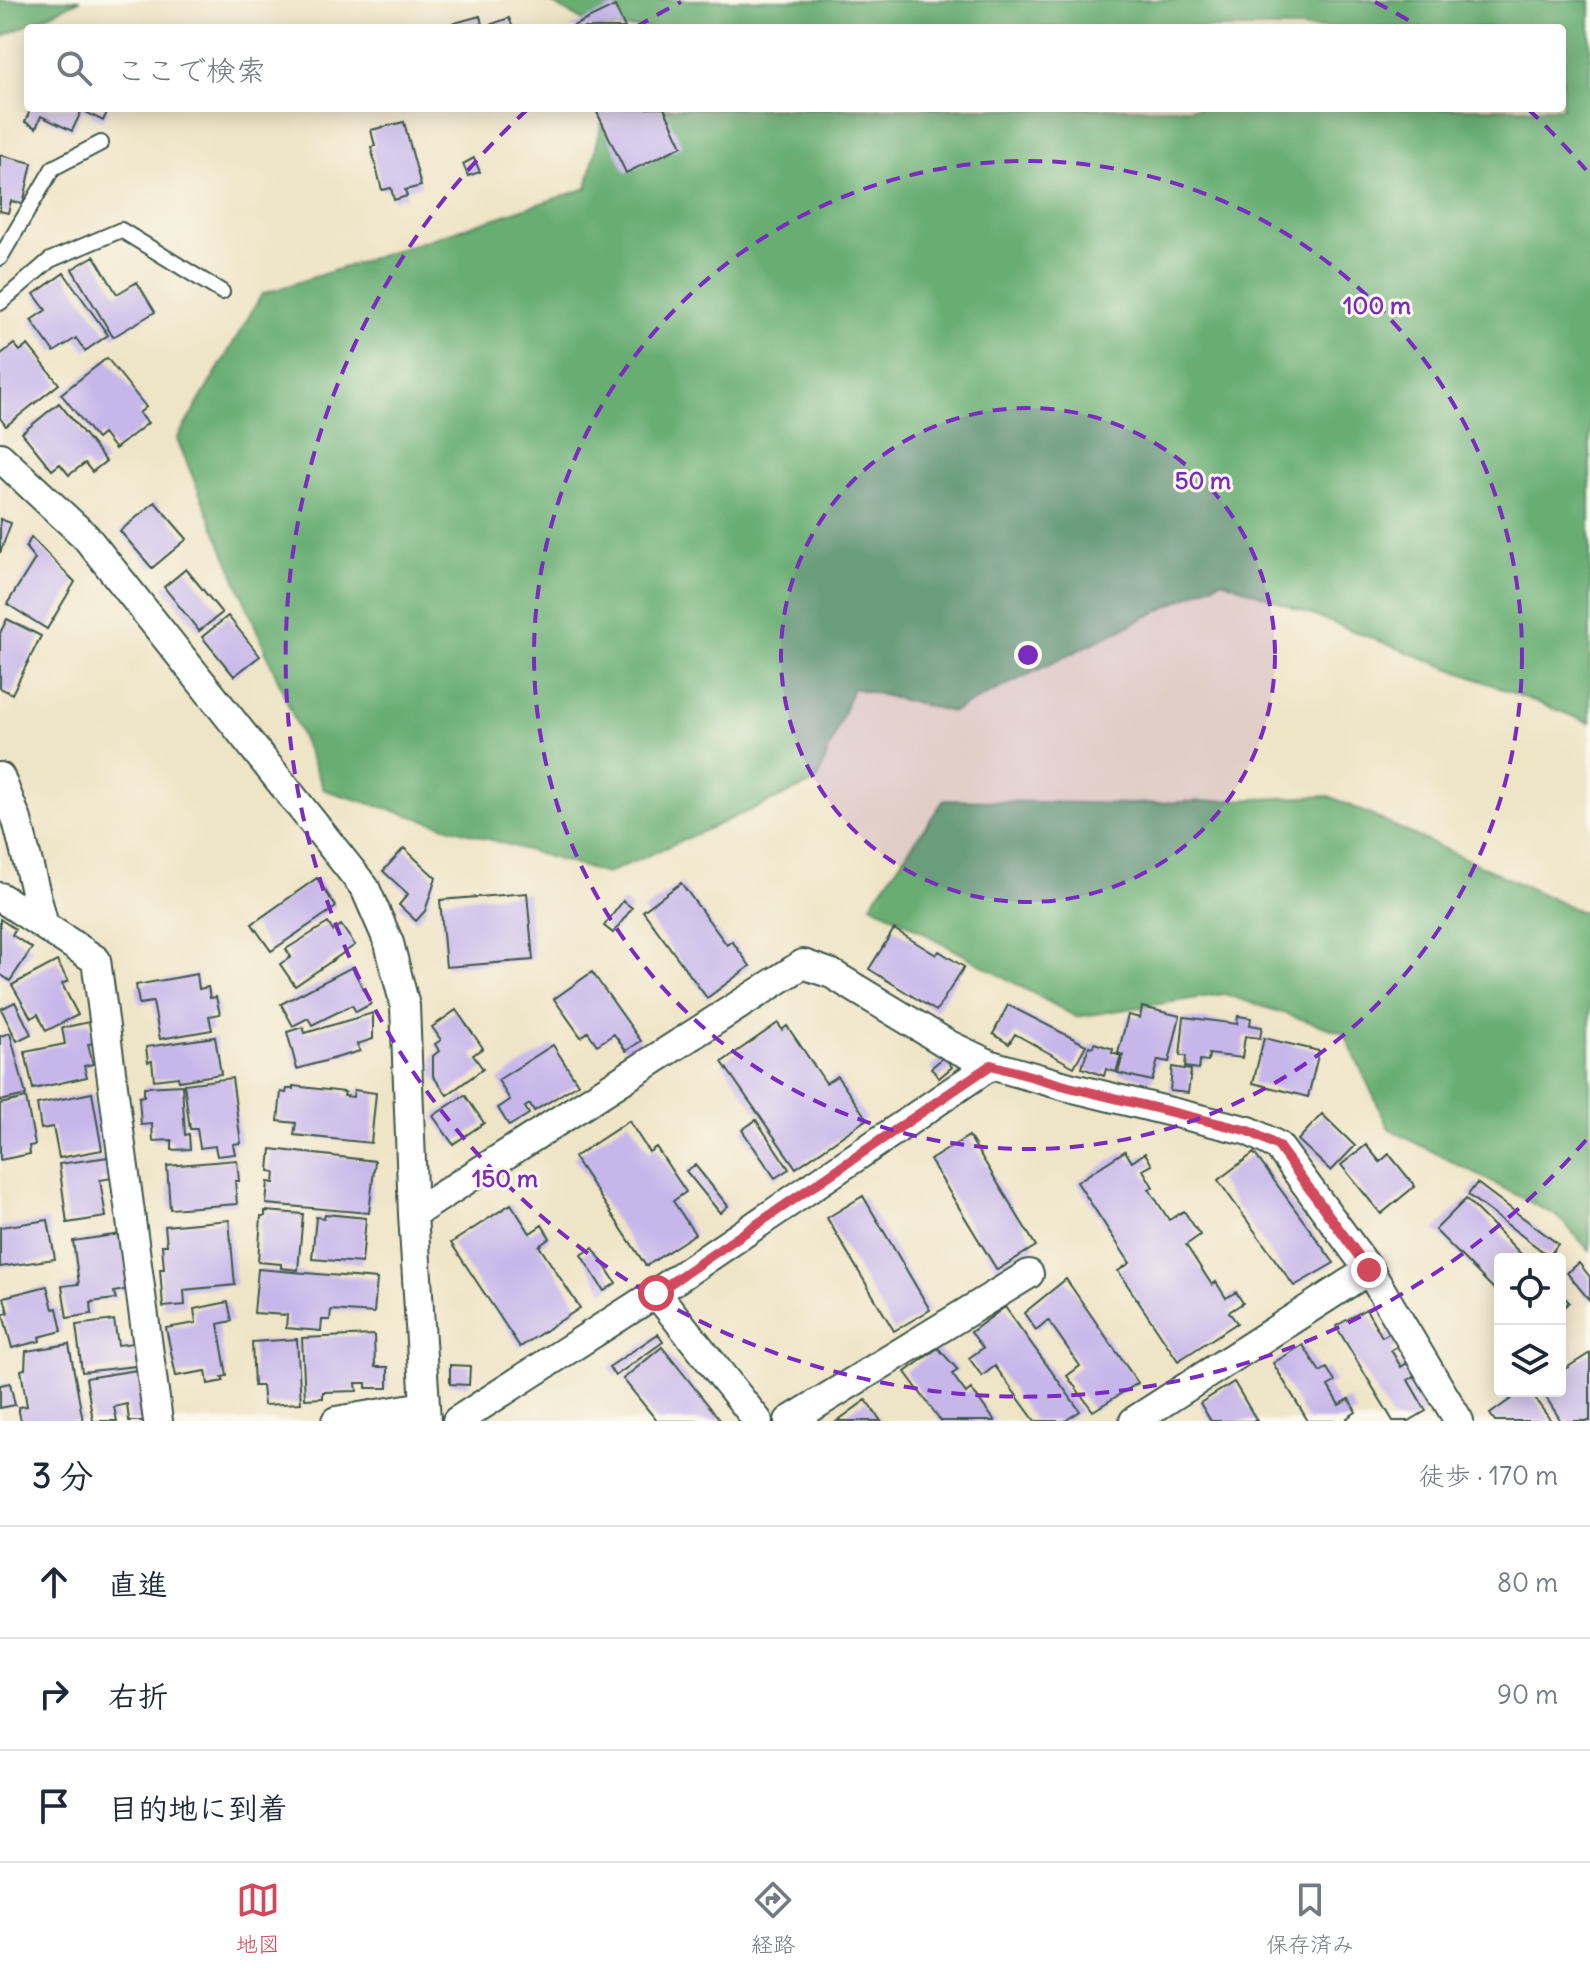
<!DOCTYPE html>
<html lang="ja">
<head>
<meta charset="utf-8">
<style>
	body { margin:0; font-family:Delius,"Klee One",sans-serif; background:#f6f6f7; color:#1f2937 }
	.controls { position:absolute; right:24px; bottom:24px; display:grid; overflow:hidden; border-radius:8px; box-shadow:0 4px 20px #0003 }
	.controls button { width:72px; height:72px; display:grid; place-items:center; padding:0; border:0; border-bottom:2px solid #e0e1e3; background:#fff; color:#1f2937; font:40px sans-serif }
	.stop { position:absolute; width:24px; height:24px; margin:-18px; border:6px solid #d1495b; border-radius:50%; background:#fff }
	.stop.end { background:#d1495b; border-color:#fff; box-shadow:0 2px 8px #0008 }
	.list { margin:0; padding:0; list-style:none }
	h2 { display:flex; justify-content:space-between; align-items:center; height:104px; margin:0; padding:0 32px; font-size:34px }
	h2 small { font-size:26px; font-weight:400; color:#747a83 }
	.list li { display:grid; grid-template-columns:52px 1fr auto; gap:24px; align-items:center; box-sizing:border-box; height:112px; padding:0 32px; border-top:2px solid #e0e1e3 }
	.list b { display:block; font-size:30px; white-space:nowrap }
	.list em { font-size:26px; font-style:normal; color:#747a83 }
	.icon { flex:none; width:44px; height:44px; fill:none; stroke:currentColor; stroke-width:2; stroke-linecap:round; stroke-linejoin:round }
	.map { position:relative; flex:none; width:1590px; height:1421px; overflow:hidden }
	.search { position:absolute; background:#fff; box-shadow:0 4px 20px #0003; left:24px; right:24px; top:24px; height:88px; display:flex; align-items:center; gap:20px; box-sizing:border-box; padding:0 28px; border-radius:8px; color:#747a83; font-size:30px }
	.sheet { height:440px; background:#fff }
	nav { display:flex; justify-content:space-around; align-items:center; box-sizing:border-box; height:112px; border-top:2px solid #e0e1e3; background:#fff; font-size:22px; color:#747a83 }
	nav a { display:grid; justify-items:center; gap:4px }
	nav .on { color:#d1495b }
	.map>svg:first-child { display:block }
</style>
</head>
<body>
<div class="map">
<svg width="1590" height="1421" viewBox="0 0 1590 1421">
	<rect width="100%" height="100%" fill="#fbf7ec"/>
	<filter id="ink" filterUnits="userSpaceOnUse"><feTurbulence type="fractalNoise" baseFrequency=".0125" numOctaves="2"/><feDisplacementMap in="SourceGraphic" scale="16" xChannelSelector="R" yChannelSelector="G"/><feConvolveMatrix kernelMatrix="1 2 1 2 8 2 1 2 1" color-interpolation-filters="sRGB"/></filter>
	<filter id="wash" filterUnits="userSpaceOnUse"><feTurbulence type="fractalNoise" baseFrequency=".006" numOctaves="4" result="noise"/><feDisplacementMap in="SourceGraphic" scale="32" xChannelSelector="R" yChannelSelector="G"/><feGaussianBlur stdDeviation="1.8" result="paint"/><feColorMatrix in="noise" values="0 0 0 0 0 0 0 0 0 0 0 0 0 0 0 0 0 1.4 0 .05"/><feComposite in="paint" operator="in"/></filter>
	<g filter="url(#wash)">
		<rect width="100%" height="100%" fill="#eee4c6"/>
		<path fill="#68ad72" stroke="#447553" stroke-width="2" d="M 0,0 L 80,0 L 0,38 Z
			M 546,0 L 1590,0 L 1590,723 L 1222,580 L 952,712 L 853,688 L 817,781 L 606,874 L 324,790 L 177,439 L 262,294 L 587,188 L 605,108 L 1562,108 L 1562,28 L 596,28 Z
			M 1329,796 L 1590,916 L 1590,1251 L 1557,1216 L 1389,1129 L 1344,1033 L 1224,994 L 1076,1017 L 871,904 L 944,800 L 1130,804 Z"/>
		<g id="blocks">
			<path fill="#c6b6ea" d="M 615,6 L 625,28 L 569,28 Z
				M 480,16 L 483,28 L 441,28 L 440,27 Z
				M 509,18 L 513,28 L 490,28 L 489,25 Z
				M 31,108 L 109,108 L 103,121 L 82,110 L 72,131 L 41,116 L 36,128 L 25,122 Z
				M 595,108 L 664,108 L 682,146 L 626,173 Z
				M 404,122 L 421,186 L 405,190 L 407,196 L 394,200 L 391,188 L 382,190 L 371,147 L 375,146 L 371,130 Z
				M 0,155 L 32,163 L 23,204 L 11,201 L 8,213 L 0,211 Z
				M 474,158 L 480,172 L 468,176 L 463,164 Z
				M 94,256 L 117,294 L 137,282 L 155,312 L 113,337 L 72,269 Z
				M 64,273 L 108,335 L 85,351 L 76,338 L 54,352 L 31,320 L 46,310 L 34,294 Z
				M 14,344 L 20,351 L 28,345 L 59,384 L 6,426 L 0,418 L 0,355 Z
				M 107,358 L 146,407 L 139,413 L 148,423 L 115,449 L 103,434 L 97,439 L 61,394 Z
				M 59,403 L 106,461 L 92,472 L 85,463 L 69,475 L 60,464 L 52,470 L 22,433 Z
				M 155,502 L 187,539 L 152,568 L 120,531 Z
				M 0,519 L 11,523 L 0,553 Z
				M 31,537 L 75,582 L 47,629 L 7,604 L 35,559 L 26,548 Z
				M 186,569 L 222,613 L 199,631 L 164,587 Z
				M 228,616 L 260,656 L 234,676 L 202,637 Z
				M 7,619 L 41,636 L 12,694 L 0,688 L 0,633 Z
				M 404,848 L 436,878 L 425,911 L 416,921 L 399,905 L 408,894 L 383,871 Z
				M 317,878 L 336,907 L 271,951 L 252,924 Z
				M 681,883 L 727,945 L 732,941 L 750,966 L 707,998 L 643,911 Z
				M 527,893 L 533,960 L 446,967 L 440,900 Z
				M 623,901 L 632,908 L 613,933 L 604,926 Z
				M 0,919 L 15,929 L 12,935 L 32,948 L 10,981 L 0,974 Z
				M 328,923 L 333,931 L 341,925 L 355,945 L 295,986 L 280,964 L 291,957 L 286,949 Z
				M 894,929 L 936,955 L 939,951 L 964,967 L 936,1011 L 869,969 Z
				M 57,961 L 68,981 L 62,984 L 78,1015 L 46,1031 L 38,1014 L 31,1018 L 12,985 Z
				M 352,967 L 371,1004 L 356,1012 L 352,1005 L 312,1025 L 308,1018 L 293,1026 L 281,1004 Z
				M 592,972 L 641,1041 L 626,1051 L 614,1034 L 597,1045 L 588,1032 L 581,1037 L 554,999 Z
				M 197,974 L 199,989 L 208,987 L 210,998 L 216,997 L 220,1014 L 209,1016 L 212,1030 L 160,1039 L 153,1002 L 139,1004 L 136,985 Z
				M 15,1002 L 31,1034 L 17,1041 L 1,1009 Z
				M 1008,1005 L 1086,1045 L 1074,1067 L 1015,1034 L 1009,1044 L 993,1034 Z
				M 1142,1007 L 1180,1016 L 1169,1062 L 1158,1060 L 1152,1081 L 1118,1073 L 1123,1055 L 1118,1053 L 1128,1015 L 1140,1018 Z
				M 456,1010 L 483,1048 L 473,1055 L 483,1069 L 447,1095 L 433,1076 L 433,1056 L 439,1051 L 435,1044 L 441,1040 L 432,1027 Z
				M 373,1013 L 373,1039 L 357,1044 L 360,1051 L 297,1069 L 287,1032 L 303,1027 L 305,1033 Z
				M 1238,1016 L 1251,1018 L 1250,1025 L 1262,1027 L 1260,1038 L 1245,1036 L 1242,1058 L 1209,1054 L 1208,1061 L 1200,1060 L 1199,1069 L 1185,1067 L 1186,1056 L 1180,1056 L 1184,1017 L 1237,1024 Z
				M 89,1022 L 94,1043 L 88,1044 L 93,1064 L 84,1066 L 87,1077 L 33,1089 L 25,1052 L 65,1044 L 62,1028 Z
				M 778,1023 L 782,1030 L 787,1026 L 826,1083 L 837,1076 L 867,1119 L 796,1168 L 722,1062 Z
				M 10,1033 L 26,1095 L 0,1101 L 0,1036 Z
				M 215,1037 L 221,1074 L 179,1081 L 178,1077 L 154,1080 L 152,1061 L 148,1062 L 146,1047 Z
				M 1264,1038 L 1319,1051 L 1308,1097 L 1253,1083 Z
				M 1094,1043 L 1113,1049 L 1112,1053 L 1121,1056 L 1116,1072 L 1106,1069 L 1104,1076 L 1082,1068 L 1089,1046 L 1093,1047 Z
				M 553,1045 L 578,1084 L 534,1111 L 530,1104 L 525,1107 L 529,1114 L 509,1126 L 498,1108 L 510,1100 L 498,1080 Z
				M 944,1057 L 952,1067 L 939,1078 L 931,1068 Z
				M 1172,1067 L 1191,1070 L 1188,1093 L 1170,1091 Z
				M 232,1078 L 241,1143 L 233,1144 L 235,1154 L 217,1156 L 215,1146 L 200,1148 L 197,1129 L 190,1129 L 184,1084 Z
				M 182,1085 L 185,1135 L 189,1134 L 190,1149 L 172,1150 L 172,1140 L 153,1141 L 152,1124 L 141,1125 L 139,1097 L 144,1096 L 144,1087 Z
				M 293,1086 L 345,1092 L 344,1096 L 353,1097 L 354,1090 L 376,1093 L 371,1143 L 294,1135 L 296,1123 L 278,1121 L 281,1092 L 286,1093 L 287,1089 L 293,1089 Z
				M 92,1093 L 102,1150 L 59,1158 L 53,1127 L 41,1129 L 37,1104 Z
				M 465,1095 L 484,1123 L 453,1144 L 433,1116 Z
				M 26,1098 L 35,1145 L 29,1146 L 30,1154 L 0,1160 L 0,1104 Z
				M 1322,1114 L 1355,1146 L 1331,1171 L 1298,1140 Z
				M 756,1120 L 789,1169 L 775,1178 L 742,1130 Z
				M 629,1121 L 649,1152 L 656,1147 L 686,1192 L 673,1201 L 695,1234 L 646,1266 L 574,1157 Z
				M 969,1136 L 1036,1246 L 997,1270 L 930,1160 Z
				M 1366,1145 L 1380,1162 L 1389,1154 L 1415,1186 L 1381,1214 L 1341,1165 Z
				M 271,1149 L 375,1161 L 369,1213 L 266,1204 L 268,1182 L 274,1183 L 275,1172 L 269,1171 Z
				M 1125,1151 L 1132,1162 L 1145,1153 L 1152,1165 L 1143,1170 L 1153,1187 L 1149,1189 L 1169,1220 L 1184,1211 L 1200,1235 L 1186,1245 L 1212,1285 L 1216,1282 L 1226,1298 L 1236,1292 L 1243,1303 L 1229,1312 L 1237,1323 L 1178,1361 L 1118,1271 L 1130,1263 L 1077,1182 Z
				M 1254,1153 L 1334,1263 L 1294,1286 L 1218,1180 Z
				M 109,1157 L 112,1178 L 100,1180 L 106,1217 L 67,1223 L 59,1164 Z
				M 237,1160 L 239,1181 L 235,1181 L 237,1204 L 170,1209 L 167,1166 Z
				M 695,1165 L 728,1206 L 720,1213 L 686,1171 Z
				M 1477,1183 L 1558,1244 L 1549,1256 L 1468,1195 Z
				M 863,1196 L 930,1310 L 894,1331 L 827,1218 Z
				M 1466,1199 L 1526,1259 L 1500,1259 L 1500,1295 L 1435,1230 Z
				M 511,1204 L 530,1233 L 542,1225 L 550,1238 L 539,1246 L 580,1308 L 520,1347 L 451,1243 Z
				M 265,1211 L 303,1214 L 298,1270 L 281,1268 L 281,1264 L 258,1262 L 261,1216 L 265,1216 Z
				M 325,1214 L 366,1218 L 362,1263 L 312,1259 L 316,1217 L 324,1218 Z
				M 48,1220 L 55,1259 L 0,1267 L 0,1227 Z
				M 229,1220 L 235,1285 L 184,1290 L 185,1305 L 163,1307 L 160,1269 L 164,1269 L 162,1245 L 167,1245 L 165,1226 Z
				M 121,1234 L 129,1289 L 114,1292 L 116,1299 L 91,1302 L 92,1314 L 67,1318 L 62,1286 L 79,1284 L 73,1241 Z
				M 593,1248 L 616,1283 L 604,1291 L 581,1255 Z
				M 1579,1263 L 1590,1277 L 1590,1301 L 1567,1273 Z
				M 258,1269 L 377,1279 L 374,1313 L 331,1310 L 330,1320 L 322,1320 L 321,1331 L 286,1328 L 287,1315 L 254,1313 Z
				M 1066,1279 L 1138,1383 L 1093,1411 L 1067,1376 L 1080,1366 L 1048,1320 L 1036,1330 L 1024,1313 Z
				M 47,1286 L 53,1309 L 57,1308 L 62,1331 L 39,1337 L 40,1341 L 12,1348 L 3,1314 L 8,1313 L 4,1297 Z
				M 1560,1293 L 1569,1302 L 1560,1311 Z
				M 228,1302 L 232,1321 L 218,1324 L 227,1376 L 222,1377 L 224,1381 L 208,1384 L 206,1371 L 176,1376 L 166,1328 L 196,1323 L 194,1309 Z
				M 1005,1307 L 1080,1411 L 1065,1421 L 1035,1421 L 995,1366 L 982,1376 L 969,1358 L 983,1348 L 971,1332 Z
				M 1366,1309 L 1382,1337 L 1391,1332 L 1399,1345 L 1391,1350 L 1401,1367 L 1407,1363 L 1415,1376 L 1408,1380 L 1426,1411 L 1409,1421 L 1393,1421 L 1336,1326 Z
				M 114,1320 L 118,1345 L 133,1343 L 136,1366 L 82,1372 L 76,1325 Z
				M 658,1334 L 663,1342 L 615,1376 L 609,1367 Z
				M 374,1335 L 375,1367 L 388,1367 L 388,1388 L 366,1388 L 366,1383 L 356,1383 L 357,1391 L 323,1392 L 323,1398 L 305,1399 L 302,1338 Z
				M 297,1339 L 301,1403 L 264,1405 L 262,1386 L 254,1386 L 252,1342 Z
				M 69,1344 L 83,1421 L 21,1421 L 18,1407 L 27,1406 L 21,1370 L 25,1369 L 26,1351 Z
				M 1303,1345 L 1320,1372 L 1327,1368 L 1335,1382 L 1328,1386 L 1339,1405 L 1349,1399 L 1356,1412 L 1347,1418 L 1349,1421 L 1308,1421 L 1273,1363 Z
				M 662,1347 L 721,1421 L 657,1421 L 623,1379 Z
				M 938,1348 L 958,1370 L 952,1374 L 966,1393 L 971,1389 L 995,1421 L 941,1421 L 905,1372 Z
				M 1590,1353 L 1590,1421 L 1561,1421 L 1544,1394 L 1549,1391 L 1560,1391 L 1560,1372 Z
				M 450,1365 L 470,1366 L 469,1385 L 450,1384 Z
				M 137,1370 L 146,1421 L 129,1421 L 127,1404 L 114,1407 L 117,1421 L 93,1421 L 86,1378 Z
				M 1234,1382 L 1257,1421 L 1211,1421 L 1200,1403 Z
				M 10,1383 L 15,1405 L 0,1408 L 0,1385 Z
				M 1522,1391 L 1530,1398 L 1533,1396 L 1551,1421 L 1495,1421 L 1490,1414 Z
				M 866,1400 L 881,1421 L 837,1421 Z"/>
		</g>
	</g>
	<g filter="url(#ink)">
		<use href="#blocks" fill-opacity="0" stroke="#3e564a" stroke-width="2"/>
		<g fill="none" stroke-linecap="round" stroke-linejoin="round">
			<defs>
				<path id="lane" d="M 0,258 L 53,168 L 101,143
					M 0,303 L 50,260 L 121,230 L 222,292"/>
				<path id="street" d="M 0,457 L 86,537 L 365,888 L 389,943 L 405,1006 L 413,1214 L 426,1421
					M 0,777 L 17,820 L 44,926
					M 0,897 L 96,960 L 158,1421
					M 413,1214 L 803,964 L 832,974 L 949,1045 L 991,1065 L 1069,1087 L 1249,1131 L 1278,1146 L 1369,1270 L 1459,1421
					M 656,1293 L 758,1421
					M 336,1421 L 424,1406
					M 457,1421 L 656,1293 L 991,1065
					M 789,1421 L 1029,1274
					M 1134,1421 L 1369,1270"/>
			</defs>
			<use href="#lane" stroke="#3e564a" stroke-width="18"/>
			<use href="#street" stroke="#3e564a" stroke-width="32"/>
			<use href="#lane" stroke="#fff" stroke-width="14"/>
			<use href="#street" stroke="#fff" stroke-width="28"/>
		</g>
	</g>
	<g fill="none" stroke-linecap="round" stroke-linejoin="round" filter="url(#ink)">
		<path stroke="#d1495b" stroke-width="10" d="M 656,1293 L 991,1065 L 1069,1087 L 1249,1131 L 1278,1146 L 1369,1270"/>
	</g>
	<circle cx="1028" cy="655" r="247" fill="#7b2cbf" fill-opacity=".12"/>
	<g fill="none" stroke="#7b2cbf" stroke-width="4" stroke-dasharray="14 10">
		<circle cx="1028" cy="655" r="247"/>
		<circle cx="1028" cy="655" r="494"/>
		<path d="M1586 1140A740 740 0 1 1 528 109M636 27A740 740 0 0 1 681 2M1375 2A740 740 0 0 1 1420 27M1528 109A740 740 0 0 1 1586 170"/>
	</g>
	<circle cx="1028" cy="655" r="12" fill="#7b2cbf" stroke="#fbf7ec" stroke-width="4"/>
	<g font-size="24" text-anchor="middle" font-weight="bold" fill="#7b2cbf" stroke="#fbf7ec" stroke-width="6" stroke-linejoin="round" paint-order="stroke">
		<text x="1377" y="314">100 m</text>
		<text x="1203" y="489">50 m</text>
		<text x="505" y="1187">150 m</text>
	</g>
</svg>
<div class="controls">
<button><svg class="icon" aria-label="locate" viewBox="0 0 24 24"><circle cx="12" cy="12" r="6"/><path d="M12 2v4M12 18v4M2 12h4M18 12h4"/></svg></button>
<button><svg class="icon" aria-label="layers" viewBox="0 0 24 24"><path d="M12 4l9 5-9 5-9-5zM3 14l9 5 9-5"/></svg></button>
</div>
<div class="stop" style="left:656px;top:1293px"></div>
<div class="stop end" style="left:1369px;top:1270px"></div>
<div class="search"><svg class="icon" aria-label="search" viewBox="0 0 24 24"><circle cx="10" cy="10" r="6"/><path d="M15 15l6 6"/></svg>ここで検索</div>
</div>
<section class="sheet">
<h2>3 分<small>徒歩 · 170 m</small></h2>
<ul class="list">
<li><svg class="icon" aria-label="ahead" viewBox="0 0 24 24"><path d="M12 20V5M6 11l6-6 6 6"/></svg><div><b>直進</b></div><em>80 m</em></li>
<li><svg class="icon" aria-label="right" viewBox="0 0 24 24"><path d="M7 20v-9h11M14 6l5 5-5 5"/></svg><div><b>右折</b></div><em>90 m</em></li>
<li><svg class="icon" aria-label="arrive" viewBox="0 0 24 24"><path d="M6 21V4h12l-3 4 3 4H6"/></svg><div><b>目的地に到着</b></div></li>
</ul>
</section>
<nav>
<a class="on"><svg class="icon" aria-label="map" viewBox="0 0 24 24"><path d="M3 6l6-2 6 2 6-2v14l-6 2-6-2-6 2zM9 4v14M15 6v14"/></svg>地図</a>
<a><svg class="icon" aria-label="directions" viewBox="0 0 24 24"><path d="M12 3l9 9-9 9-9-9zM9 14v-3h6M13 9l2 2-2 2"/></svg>経路</a>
<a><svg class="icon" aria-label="saved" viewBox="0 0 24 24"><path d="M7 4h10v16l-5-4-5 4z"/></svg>保存済み</a>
</nav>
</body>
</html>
